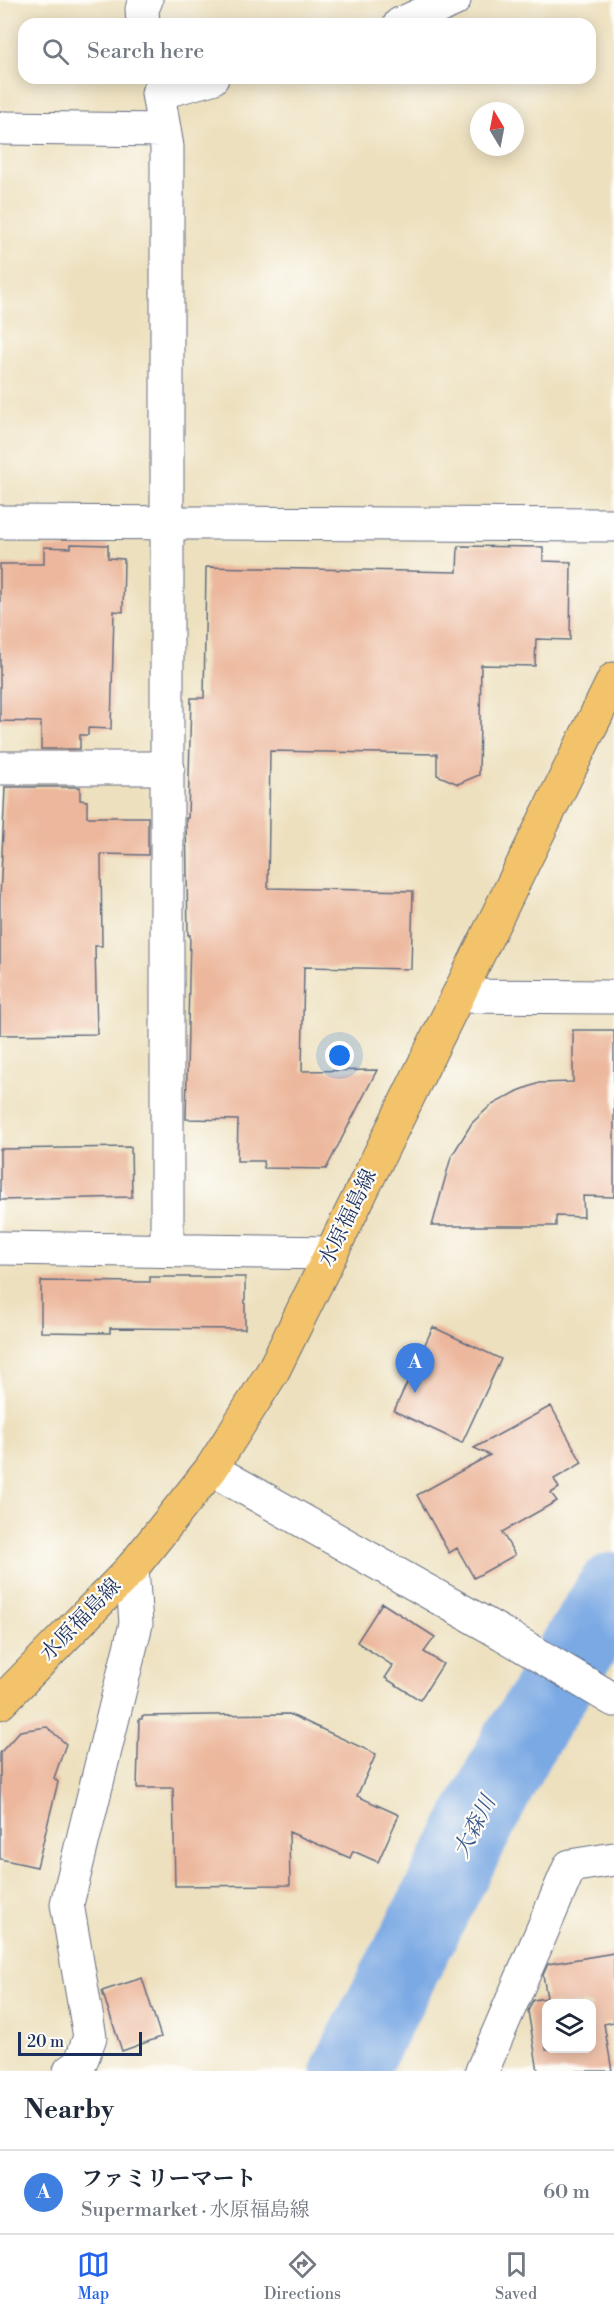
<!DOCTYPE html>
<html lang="en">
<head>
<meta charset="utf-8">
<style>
	body { margin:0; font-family:"Libre Bodoni","Noto Serif JP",serif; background:#f6f6f7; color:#1f2937 }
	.controls { position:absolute; right:18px; bottom:18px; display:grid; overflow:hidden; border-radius:12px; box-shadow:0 3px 15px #0003 }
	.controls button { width:54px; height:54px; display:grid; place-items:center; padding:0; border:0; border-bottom:2px solid #e0e1e3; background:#fff; color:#1f2937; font:30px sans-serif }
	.compass { position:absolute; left:470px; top:102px; width:54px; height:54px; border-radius:50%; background:#fff; box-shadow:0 3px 15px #0003; rotate:350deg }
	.scale { position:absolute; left:18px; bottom:15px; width:124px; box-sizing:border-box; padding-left:6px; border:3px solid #1b2f5e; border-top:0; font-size:16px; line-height:21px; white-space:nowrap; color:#1b2f5e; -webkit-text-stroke:4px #fdfcf7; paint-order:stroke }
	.you { position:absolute; left:340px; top:1056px; width:21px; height:21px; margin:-15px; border:4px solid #fff; border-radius:50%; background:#1a73e8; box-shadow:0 0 0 9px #1a73e833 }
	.badge { display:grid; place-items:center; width:39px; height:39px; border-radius:50%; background:#2563eb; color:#fff; font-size:20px; font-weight:700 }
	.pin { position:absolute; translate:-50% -50px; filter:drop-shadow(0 2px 3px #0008) }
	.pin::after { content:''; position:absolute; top:32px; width:21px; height:18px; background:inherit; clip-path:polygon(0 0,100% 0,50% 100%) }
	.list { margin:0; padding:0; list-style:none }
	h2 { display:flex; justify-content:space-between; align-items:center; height:78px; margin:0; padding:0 24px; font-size:26px }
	h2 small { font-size:20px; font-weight:400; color:#747a83 }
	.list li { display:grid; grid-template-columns:39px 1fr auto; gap:18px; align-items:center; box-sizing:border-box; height:84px; padding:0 24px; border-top:2px solid #e0e1e3 }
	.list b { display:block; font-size:22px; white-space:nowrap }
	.list p { margin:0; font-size:20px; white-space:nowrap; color:#747a83 }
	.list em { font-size:20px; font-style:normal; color:#747a83 }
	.icon { flex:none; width:33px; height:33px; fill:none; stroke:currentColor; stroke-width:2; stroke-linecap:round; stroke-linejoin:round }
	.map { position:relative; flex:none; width:614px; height:2071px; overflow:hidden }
	.search { position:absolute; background:#fff; box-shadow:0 3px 15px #0003; left:18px; right:18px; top:18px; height:66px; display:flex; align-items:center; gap:15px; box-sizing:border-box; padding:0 21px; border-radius:18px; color:#747a83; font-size:22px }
	.sheet { height:162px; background:#fff }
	nav { display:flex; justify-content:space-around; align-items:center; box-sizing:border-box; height:84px; border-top:2px solid #e0e1e3; background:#fff; font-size:16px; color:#747a83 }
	nav a { display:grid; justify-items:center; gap:3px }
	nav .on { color:#2563eb }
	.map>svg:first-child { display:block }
</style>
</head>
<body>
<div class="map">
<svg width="614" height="2071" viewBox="0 0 614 2071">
	<rect width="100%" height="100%" fill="#fdfcf7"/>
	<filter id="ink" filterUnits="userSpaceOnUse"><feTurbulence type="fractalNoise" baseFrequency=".0167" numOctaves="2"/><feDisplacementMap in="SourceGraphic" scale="12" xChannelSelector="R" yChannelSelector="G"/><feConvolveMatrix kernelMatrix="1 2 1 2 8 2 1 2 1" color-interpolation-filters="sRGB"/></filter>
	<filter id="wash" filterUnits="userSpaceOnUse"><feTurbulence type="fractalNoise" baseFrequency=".008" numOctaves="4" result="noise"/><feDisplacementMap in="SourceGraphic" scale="24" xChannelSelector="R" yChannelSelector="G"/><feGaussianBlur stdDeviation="1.35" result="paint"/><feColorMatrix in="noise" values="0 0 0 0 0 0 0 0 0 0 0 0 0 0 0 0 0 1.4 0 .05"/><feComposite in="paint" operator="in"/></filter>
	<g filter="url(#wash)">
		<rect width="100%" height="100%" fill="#ede0be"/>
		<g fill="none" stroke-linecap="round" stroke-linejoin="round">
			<path stroke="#7aa9e4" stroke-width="75" d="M 349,2071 L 516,1748 L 614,1590"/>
		</g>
		<g id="blocks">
			<path fill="#ecb79c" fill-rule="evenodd" d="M 71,544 L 108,545 L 108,558 L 124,559 L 123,612 L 114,611 L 111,729 L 88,728 L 88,735 L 80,735 L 80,749 L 41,749 L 41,722 L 0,721 L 0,564 L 44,564 L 44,547 L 71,548 Z
				M 458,546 L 543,547 L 543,561 L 571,562 L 570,640 L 536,639 L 535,666 L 481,665 L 479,775 L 458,784 L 437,775 L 437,754 L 270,751 L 268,888 L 413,891 L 411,969 L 304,967 L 302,1071 L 377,1070 L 326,1169 L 264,1168 L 263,1161 L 237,1161 L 238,1120 L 186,1119 L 190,935 L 188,935 L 186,818 L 188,818 L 191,698 L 204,698 L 206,567 L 457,572 Z
				M 5,787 L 80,787 L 80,800 L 87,801 L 87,817 L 148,817 L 148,855 L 101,854 L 102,946 L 95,946 L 97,1034 L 0,1035 L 0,898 Z
				M 573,1030 L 614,1030 L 614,1197 L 583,1196 L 584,1217 L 556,1216 L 556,1226 L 432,1226 L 451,1157 L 472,1123 L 490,1106 L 518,1091 L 539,1083 L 573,1082 Z
				M 131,1147 L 132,1197 L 0,1200 L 0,1149 Z
				M 150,1277 L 245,1277 L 245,1329 L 110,1328 L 110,1333 L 41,1332 L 41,1281 L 150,1282 Z
				M 433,1327 L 501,1359 L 462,1443 L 394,1411 Z
				M 551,1406 L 582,1463 L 554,1479 L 559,1488 L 551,1493 L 557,1501 L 502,1532 L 515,1555 L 474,1578 L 457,1548 L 449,1553 L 417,1495 L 490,1455 L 474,1448 Z
				M 382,1603 L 435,1637 L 424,1652 L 443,1664 L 420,1700 L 385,1678 L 393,1666 L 357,1642 Z
				M 289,1714 L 376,1754 L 357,1796 L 399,1815 L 378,1862 L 353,1851 L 350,1858 L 289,1832 L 290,1885 L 175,1886 L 173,1788 L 137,1788 L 139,1719 L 142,1719 L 142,1716 Z
				M 47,1727 L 66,1744 L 54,1778 L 58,1782 L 37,1867 L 0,1859 L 0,1753 L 20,1731 Z
				M 614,1953 L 614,2022 L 604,2024 L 612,2071 L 538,2071 L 528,2011 L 533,2000 L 547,1998 L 543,1975 L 548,1964 ZM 546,2004 L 591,2004 L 591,2049 L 546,2049 Z
				M 142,1978 L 161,2037 L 122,2051 L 102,1991 Z"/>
		</g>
	</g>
	<g filter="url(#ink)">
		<use href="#blocks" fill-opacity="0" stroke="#646d80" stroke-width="1.5"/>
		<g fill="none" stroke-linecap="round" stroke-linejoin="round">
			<defs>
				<path id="minor" d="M 143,24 L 142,9 L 146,0
					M 400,24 L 454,0
					M 3,128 L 164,130
					M 0,522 L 614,525
					M 0,768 L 168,768
					M 458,996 L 614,997
					M 0,1248 L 331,1253
					M 167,1250 L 167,147 L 158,93 L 212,78
					M 211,1469 L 503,1634 L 614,1700
					M 70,2071 L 80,2064 L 90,2037 L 67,1904 L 136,1624 L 132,1568
					M 482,2071 L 570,1866 L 614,1859"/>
				<path id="major" d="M 0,1703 L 132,1568 L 211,1469 L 273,1371 L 614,679"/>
			</defs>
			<use href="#minor" stroke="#646d80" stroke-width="35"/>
			<use href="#major" stroke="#646d80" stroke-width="35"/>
			<use href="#minor" stroke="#fff" stroke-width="33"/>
			<use href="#major" stroke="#f2c36a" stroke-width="33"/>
		</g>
	</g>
	<g text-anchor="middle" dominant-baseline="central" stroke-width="4.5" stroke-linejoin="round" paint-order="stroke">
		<g font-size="21" fill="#1b2f5e" stroke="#fdfcf7">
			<text transform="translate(348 1218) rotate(-64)">水原福島線</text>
			<text transform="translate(81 1620) rotate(-46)">水原福島線</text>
		</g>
		<g font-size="22" font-style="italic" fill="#3c5a8d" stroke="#fdfcf7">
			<text transform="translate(475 1827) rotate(-63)">大森川</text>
		</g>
	</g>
</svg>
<div class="controls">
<button><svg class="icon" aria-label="layers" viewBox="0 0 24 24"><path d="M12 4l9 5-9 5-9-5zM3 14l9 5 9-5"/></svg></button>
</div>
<svg class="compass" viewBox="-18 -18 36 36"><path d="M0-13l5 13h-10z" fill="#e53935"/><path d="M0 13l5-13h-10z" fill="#747a83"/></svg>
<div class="scale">20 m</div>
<div class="you"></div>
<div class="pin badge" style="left:415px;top:1393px;background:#3f7fe0">A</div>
<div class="search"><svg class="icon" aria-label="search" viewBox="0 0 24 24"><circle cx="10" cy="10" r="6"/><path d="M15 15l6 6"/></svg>Search here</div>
</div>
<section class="sheet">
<h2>Nearby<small></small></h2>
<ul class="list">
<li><span class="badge" style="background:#3f7fe0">A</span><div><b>ファミリーマート</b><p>Supermarket · 水原福島線</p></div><em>60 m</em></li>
</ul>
</section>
<nav>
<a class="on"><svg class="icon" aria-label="map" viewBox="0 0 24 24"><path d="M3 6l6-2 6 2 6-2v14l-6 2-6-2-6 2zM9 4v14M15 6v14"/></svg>Map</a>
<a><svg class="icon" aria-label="directions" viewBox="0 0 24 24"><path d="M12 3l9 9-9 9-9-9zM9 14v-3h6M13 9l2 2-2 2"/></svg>Directions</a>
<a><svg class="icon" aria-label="saved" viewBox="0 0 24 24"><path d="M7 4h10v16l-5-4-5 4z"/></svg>Saved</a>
</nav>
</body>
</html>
